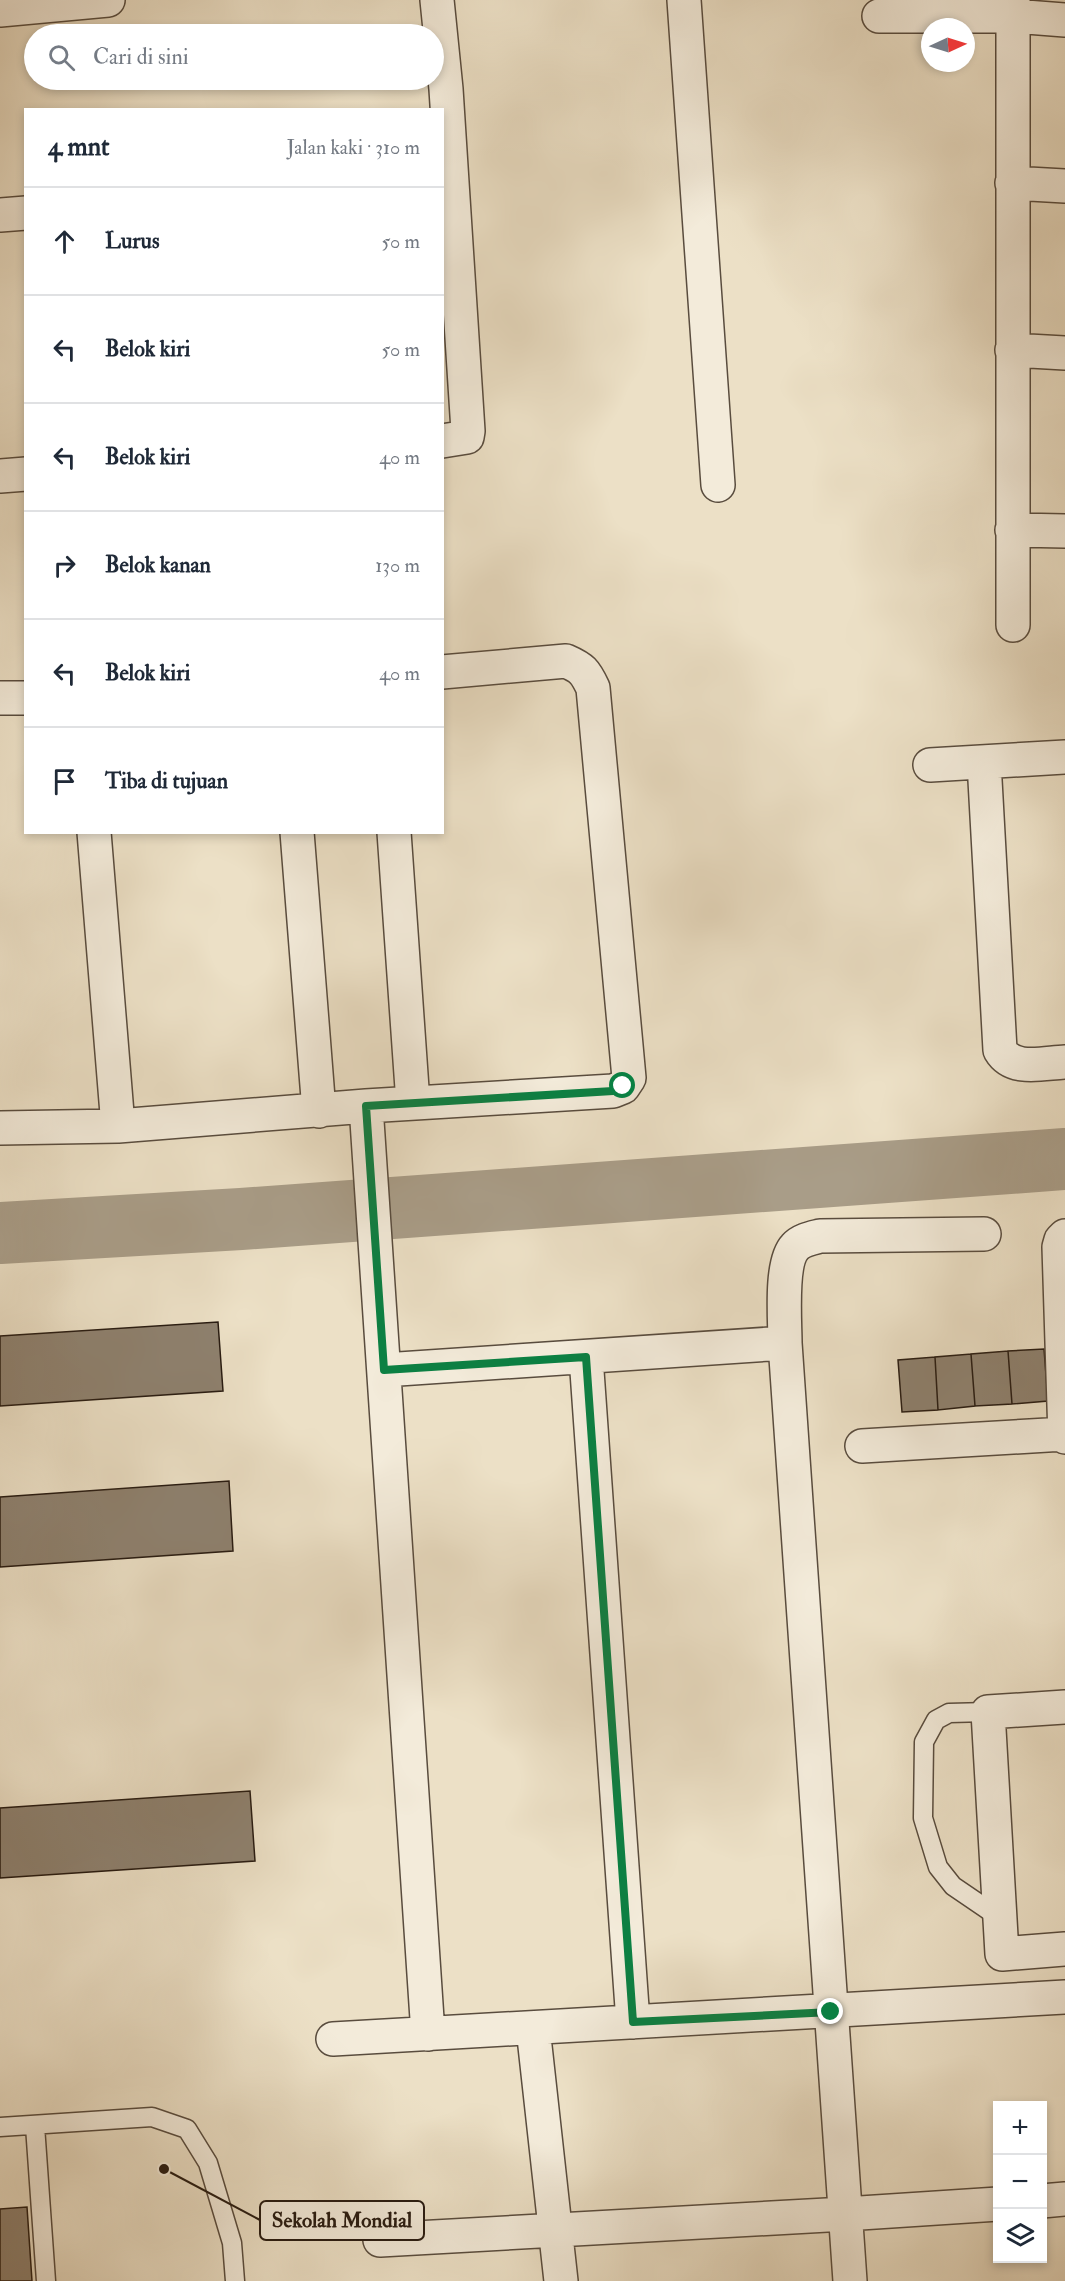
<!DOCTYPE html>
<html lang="id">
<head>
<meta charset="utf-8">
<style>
	body { margin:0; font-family:"IM FELL Double Pica",serif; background:#f6f6f7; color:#1f2937 }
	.controls { position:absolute; right:18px; bottom:18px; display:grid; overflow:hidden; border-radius:0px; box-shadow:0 3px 9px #0003 }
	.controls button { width:54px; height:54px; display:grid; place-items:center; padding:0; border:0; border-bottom:2px solid #e0e1e3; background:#fff; color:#1f2937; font:30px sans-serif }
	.compass { position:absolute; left:921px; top:18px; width:54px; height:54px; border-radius:50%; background:#fff; box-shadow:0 3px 9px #0003; rotate:86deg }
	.stop { position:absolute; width:18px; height:18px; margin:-14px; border:4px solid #0b8043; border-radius:50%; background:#fff }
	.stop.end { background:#0b8043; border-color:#fff; box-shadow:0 2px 6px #0008 }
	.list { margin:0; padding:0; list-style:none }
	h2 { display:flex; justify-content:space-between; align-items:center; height:78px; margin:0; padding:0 24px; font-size:26px }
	h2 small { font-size:20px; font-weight:400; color:#747a83 }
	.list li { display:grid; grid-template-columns:39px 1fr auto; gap:18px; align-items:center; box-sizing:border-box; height:108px; padding:0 24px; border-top:2px solid #e0e1e3 }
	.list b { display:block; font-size:22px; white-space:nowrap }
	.list em { font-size:20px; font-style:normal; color:#747a83 }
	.icon { flex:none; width:33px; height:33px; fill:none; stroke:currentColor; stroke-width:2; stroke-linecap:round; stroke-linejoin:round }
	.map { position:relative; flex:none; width:1065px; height:2281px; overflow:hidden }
	.search { position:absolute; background:#fff; box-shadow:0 3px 9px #0003; left:24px; top:24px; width:420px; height:66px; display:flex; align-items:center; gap:15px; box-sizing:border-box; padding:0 21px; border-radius:33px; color:#747a83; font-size:22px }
	.panel { position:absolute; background:#fff; box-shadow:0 3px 9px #0003; left:24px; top:108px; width:420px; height:726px; border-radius:0px }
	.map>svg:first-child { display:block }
</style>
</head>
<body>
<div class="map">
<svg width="1065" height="2281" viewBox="0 0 1065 2281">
	<rect width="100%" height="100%" fill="#ece0c6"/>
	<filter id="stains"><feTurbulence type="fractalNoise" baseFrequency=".00333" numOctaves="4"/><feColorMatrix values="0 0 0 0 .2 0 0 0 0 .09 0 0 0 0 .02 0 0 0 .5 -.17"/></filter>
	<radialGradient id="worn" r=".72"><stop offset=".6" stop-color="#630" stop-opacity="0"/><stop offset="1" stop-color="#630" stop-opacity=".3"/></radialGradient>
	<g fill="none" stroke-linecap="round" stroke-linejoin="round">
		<path stroke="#a99d88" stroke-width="62" d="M 0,1233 L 241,1219 L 1065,1159"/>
	</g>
	<path fill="#8e816f" stroke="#281b11" stroke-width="1.5" d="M 218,1322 L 223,1391 L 0,1406 L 0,1336 Z
		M 1044,1349 L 1048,1401 L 1012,1404 L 1008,1351 Z
		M 1008,1351 L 1012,1404 L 975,1406 L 971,1354 Z
		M 971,1354 L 975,1406 L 938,1410 L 935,1357 Z
		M 935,1357 L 938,1410 L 902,1412 L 898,1360 Z
		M 229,1481 L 233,1551 L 0,1567 L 0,1497 Z
		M 250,1791 L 255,1861 L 0,1878 L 0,1808 Z
		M 27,2207 L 32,2281 L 0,2281 L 0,2209 Z"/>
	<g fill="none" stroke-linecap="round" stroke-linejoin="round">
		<defs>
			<path id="lane" d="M 988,1712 L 949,1713 L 936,1720 L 924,1742 L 923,1818 L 938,1867 L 953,1886 L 1000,1918
				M 35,2126 L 46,2281
				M 0,2127 L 152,2117 L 187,2129 L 208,2163 L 232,2243 L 235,2281"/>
			<path id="street" d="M 437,0 L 446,89 L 468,431 L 467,437 L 442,441
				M 684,0 L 718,485
				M 1013,0 L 1013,625
				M 0,10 L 108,0
				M 879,16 L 1013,16 L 1065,20
				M 1012,183 L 1065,186
				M 0,215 L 26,213
				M 1012,350 L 1065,353
				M 0,476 L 26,474
				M 1012,530 L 1065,531
				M 0,698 L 26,698
				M 984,762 L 1000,1050 C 1013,1072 1043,1063 1065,1062
				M 930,765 L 1065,757
				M 94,832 L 118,1126
				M 297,832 L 319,1111
				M 394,832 L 413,1103
				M 366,1106 L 428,2034
				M 0,1128 L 118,1126 L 366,1106 L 613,1091 L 623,1087 L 629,1078 L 593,688 C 585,671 582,668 566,661 L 442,672
				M 1065,1236 L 1061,1240 L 1059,1247 L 1065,1437
				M 586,1357 L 633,2022
				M 384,1370 L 785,1343
				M 862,1446 L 1065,1434
				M 1065,1707 L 988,1712 L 1002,1954 L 1065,1949
				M 533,2028 L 561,2281
				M 333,2039 L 1065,1997
				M 1042,2201 L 1065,2199
				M 380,2240 L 845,2214 L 998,2204
				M 850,2281 L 785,1343 C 785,1321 780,1263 795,1247 C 801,1240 812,1238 820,1236 L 984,1234"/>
		</defs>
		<use href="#lane" stroke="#594c3e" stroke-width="21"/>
		<use href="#street" stroke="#594c3e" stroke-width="36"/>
		<use href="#lane" stroke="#f3ebda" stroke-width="18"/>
		<use href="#street" stroke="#f3ebda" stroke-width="33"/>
	</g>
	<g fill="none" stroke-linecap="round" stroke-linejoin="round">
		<path stroke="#0b8043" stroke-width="8" d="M 623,1086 L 613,1091 L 366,1106 L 384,1370 L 586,1357 L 633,2022 L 831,2012"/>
	</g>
	<path fill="none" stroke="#281b11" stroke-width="2" d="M164 2169L260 2220"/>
	<circle fill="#281b11" stroke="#f3ebda" stroke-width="2" cx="164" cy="2169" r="6"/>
	<rect fill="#f3ebda" stroke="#281b11" stroke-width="2" x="260" y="2201" width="164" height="39" rx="6"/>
	<g font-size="21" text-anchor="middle" font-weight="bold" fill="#281b11">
		<text x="342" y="2227">Sekolah Mondial</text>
	</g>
	<rect width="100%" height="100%" filter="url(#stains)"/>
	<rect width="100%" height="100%" fill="url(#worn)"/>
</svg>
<div class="controls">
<button>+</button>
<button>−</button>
<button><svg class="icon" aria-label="layers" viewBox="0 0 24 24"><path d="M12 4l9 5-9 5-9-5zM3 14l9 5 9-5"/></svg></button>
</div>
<svg class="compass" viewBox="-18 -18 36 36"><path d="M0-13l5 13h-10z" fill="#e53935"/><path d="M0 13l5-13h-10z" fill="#747a83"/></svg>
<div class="stop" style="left:623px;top:1086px"></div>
<div class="stop end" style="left:831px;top:2012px"></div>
<div class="search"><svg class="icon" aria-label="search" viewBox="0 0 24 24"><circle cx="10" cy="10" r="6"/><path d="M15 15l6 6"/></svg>Cari di sini</div>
<section class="panel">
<h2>4 mnt<small>Jalan kaki · 310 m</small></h2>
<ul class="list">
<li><svg class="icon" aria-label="ahead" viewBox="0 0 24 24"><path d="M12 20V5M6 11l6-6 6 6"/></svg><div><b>Lurus</b></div><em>50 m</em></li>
<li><svg class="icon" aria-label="left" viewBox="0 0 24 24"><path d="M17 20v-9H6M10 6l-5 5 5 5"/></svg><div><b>Belok kiri</b></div><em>50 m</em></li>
<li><svg class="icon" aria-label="left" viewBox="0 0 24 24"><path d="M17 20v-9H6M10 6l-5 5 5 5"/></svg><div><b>Belok kiri</b></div><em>40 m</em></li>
<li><svg class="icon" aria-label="right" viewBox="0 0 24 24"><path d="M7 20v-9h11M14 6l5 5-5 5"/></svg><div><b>Belok kanan</b></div><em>130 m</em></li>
<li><svg class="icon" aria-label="left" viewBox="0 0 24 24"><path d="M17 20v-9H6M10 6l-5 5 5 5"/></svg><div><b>Belok kiri</b></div><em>40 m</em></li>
<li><svg class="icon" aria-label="arrive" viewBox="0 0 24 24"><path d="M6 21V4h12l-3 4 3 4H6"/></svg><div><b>Tiba di tujuan</b></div></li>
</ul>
</section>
</div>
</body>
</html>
